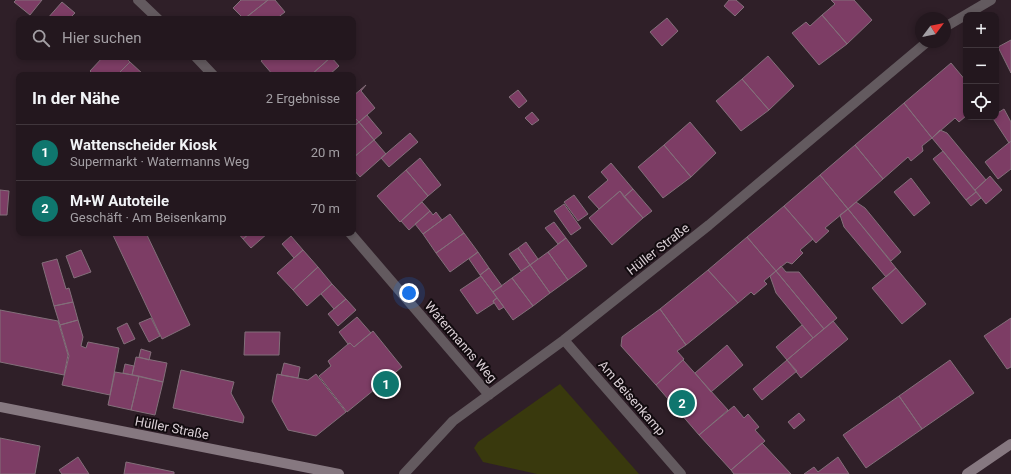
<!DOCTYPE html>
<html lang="de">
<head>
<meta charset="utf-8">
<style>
	body { margin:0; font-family:Roboto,sans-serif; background:#2b2027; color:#f1f3f6 }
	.controls { position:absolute; right:12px; top:12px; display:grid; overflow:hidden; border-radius:8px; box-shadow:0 2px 6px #0003 }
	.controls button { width:36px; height:36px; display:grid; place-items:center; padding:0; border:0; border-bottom:1px solid #40363c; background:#23171e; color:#f1f3f6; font:20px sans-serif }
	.compass { position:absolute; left:915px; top:12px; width:36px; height:36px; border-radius:50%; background:#23171e; box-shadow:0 2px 6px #0003; rotate:58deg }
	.you { position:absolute; left:409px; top:293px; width:14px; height:14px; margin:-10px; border:3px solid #fff; border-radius:50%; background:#1a73e8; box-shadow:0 0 0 6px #1a73e833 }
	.badge { display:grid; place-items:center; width:26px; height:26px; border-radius:50%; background:#0f766e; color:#fff; font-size:13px; font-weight:700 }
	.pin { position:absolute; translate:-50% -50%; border:2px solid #fff; box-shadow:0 1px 4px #0006 }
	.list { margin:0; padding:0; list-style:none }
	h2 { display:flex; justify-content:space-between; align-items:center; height:52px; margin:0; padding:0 16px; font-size:17px }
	h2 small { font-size:13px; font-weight:400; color:#a39fa4 }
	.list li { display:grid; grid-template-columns:26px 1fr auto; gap:12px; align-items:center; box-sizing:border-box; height:56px; padding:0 16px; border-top:1px solid #40363c }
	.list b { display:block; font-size:15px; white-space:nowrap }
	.list p { margin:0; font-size:13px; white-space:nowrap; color:#a39fa4 }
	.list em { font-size:13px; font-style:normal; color:#a39fa4 }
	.icon { flex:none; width:22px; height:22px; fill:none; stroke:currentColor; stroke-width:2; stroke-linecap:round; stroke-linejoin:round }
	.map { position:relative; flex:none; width:1011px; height:474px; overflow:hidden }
	.search { position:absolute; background:#23171e; box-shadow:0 2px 6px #0003; left:16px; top:16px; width:340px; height:44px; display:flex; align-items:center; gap:10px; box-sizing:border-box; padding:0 14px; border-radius:8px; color:#a39fa4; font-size:15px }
	.panel { position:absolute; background:#23171e; box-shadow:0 2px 6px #0003; left:16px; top:72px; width:340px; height:164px; border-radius:8px }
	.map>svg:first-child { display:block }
</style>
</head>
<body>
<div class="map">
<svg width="1011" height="474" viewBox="0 0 1011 474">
	<rect width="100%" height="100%" fill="#2f1f28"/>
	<path fill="#39390d" d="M 560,384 L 639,474 L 537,474 L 483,462 L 474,448 L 478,442 Z"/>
	<path fill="#7d3d65" stroke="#836f7a" d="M 16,0 L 42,0 L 30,15 L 14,2 Z
		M 241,0 L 268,0 L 244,19 L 233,8 Z
		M 268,0 L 275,0 L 285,12 L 276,19 L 244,19 Z
		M 729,0 L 736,0 L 744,7 L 735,16 L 724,6 Z
		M 831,0 L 854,0 L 872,20 L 847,44 L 822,15 L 835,4 Z
		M 62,2 L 75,13 L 69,19 L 47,19 Z
		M 822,15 L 847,44 L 819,65 L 792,33 L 806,22 L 810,26 Z
		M 667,18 L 678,31 L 662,46 L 650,32 Z
		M 1011,40 L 1011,73 L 998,47 Z
		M 768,56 L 794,86 L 769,110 L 742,79 Z
		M 103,57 L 125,57 L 130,62 L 117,75 L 94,75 L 90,71 Z
		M 266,57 L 331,57 L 311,75 L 273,75 L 261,61 Z
		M 331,57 L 339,66 L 329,75 L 311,75 Z
		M 130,62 L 144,75 L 117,75 Z
		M 951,63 L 966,81 L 966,116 L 959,122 L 955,118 L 932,138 L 904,103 Z
		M 742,79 L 769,110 L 741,131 L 716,101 Z
		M 366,85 L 361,91 L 375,108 L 359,122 L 353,116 L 353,96 Z
		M 518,90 L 527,101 L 519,108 L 509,97 Z
		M 904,103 L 932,138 L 922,146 L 923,151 L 911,161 L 908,157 L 883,179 L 855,145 Z
		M 1004,109 L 1011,122 L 1011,141 L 1009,143 L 992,117 L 996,117 L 996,114 Z
		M 532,112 L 539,120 L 532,125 L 525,118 Z
		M 367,115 L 382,133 L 374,140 L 359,122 Z
		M 353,116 L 359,122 L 353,127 Z
		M 359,122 L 374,140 L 353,158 L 353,127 Z
		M 690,122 L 716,153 L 691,177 L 664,145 Z
		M 940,130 L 947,133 L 986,180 L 975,190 L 932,138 Z
		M 410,133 L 418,142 L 389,167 L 381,158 Z
		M 374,140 L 386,154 L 360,177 L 353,169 L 353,158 Z
		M 1011,141 L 1011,169 L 998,179 L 985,162 Z
		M 664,145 L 691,177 L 663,198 L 638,167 Z
		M 855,145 L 883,179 L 848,209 L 820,175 Z
		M 943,151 L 976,192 L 966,200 L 933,159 Z
		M 420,158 L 441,185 L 428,196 L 406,170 Z
		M 611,163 L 633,189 L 624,197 L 620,191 L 599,209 L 588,197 L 608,180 L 601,172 Z
		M 406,170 L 428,196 L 400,222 L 377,196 Z
		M 820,175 L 848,209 L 825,228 L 829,231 L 816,243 L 784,206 Z
		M 990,176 L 1002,190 L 986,204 L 975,190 Z
		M 911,178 L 930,203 L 914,216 L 894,192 Z
		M 633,189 L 652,211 L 643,218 L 624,197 Z
		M 0,190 L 9,191 L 7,215 L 0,215 Z
		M 620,191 L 643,218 L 612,245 L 589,218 Z
		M 976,192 L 981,198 L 971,206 L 966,200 Z
		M 574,195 L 588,214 L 578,221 L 564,202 Z
		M 422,202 L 430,211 L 409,230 L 401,221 Z
		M 856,202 L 865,208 L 901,252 L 891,261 L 848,209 Z
		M 564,204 L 581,228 L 571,235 L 554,211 Z
		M 784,206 L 813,239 L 800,250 L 803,253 L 792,264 L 787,262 L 776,271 L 747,237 Z
		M 848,209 L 896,268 L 886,277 L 844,227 L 840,215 Z
		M 430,211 L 433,215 L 436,212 L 442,220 L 423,234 L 415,224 Z
		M 450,214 L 464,233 L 436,253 L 423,234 Z
		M 554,222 L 566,238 L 558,244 L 545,228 Z
		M 112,233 L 146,233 L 190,325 L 162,339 Z
		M 238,233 L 250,233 L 243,239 Z
		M 250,233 L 268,233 L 251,248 L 243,239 Z
		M 464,233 L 478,252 L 450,272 L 436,253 Z
		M 291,236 L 303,250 L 294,258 L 282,244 Z
		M 747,237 L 776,271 L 764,281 L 767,284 L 754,295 L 751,292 L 738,303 L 708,270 Z
		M 566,238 L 587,266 L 568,280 L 548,252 Z
		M 526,242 L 538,259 L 530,265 L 518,248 Z
		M 518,248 L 530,265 L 521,271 L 509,254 Z
		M 81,250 L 91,272 L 74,278 L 66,256 Z
		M 303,250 L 318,267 L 293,290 L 277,273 Z
		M 478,252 L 489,268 L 480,275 L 469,259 Z
		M 548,252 L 568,280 L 550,293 L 530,265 Z
		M 57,259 L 66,289 L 69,288 L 73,302 L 54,306 L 42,263 Z
		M 530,265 L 550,293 L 533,306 L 512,278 Z
		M 781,266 L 786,272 L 799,272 L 837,318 L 824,329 L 776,271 Z
		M 318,267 L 332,284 L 307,306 L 293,290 Z
		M 489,268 L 502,286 L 493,292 L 480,275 Z
		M 896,268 L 926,304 L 902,324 L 872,288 Z
		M 708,270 L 738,303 L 686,345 L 660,309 Z
		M 776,271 L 824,329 L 813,338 L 776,293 L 770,276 Z
		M 481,276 L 497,298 L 493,301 L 494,303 L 477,314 L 460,290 Z
		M 512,278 L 533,306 L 513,320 L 493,292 Z
		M 332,284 L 346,299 L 334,309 L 321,294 Z
		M 497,298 L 504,307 L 499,310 L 493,301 Z
		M 346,299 L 356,310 L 338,326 L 328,314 Z
		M 73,302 L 78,320 L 60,325 L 54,306 Z
		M 660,309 L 686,345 L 677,351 L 684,359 L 656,385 L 621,346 L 622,337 Z
		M 0,310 L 58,321 L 68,355 L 64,375 L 0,362 Z
		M 357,317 L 371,333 L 354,347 L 350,343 L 348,344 L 339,332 Z
		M 151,318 L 160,336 L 149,342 L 139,323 Z
		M 1011,318 L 1011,367 L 1007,369 L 984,336 Z
		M 78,320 L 83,337 L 81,346 L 86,348 L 88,342 L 119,348 L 110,395 L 62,385 L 69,356 L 60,325 Z
		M 833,321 L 848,339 L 801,378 L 787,360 Z
		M 127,323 L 135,339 L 124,344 L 117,328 Z
		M 802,325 L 813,338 L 787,360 L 776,347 Z
		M 373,331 L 402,367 L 347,412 L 319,376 L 331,366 L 328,361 L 348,344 L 350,343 L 354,347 Z
		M 245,332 L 280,332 L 279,355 L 244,355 Z
		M 727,345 L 743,365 L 711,392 L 695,373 Z
		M 141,349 L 151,352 L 149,360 L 139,357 Z
		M 136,357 L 167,363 L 163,382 L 132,375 Z
		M 683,360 L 728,410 L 699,435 L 656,385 Z
		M 787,360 L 797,371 L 762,400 L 753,389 Z
		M 950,360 L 974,393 L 922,429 L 899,396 Z
		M 284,363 L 300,367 L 298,378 L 281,375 Z
		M 125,364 L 134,366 L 132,375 L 123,373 Z
		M 181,370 L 234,382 L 231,393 L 244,417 L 243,423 L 173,408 Z
		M 115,372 L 139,376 L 131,410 L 108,405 Z
		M 277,374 L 308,380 L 316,374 L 346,412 L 316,436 L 288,430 L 272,401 Z
		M 139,376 L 163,382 L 155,415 L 131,410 Z
		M 899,396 L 922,429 L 866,468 L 843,435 Z
		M 734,406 L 744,418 L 748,414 L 759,427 L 755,430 L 765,441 L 731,470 L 699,435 Z
		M 799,413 L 805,420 L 794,429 L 788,422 Z
		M 0,438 L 40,446 L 35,474 L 0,474 Z
		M 762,443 L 791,474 L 734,474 L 731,470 Z
		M 78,457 L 89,474 L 62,474 L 59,470 Z
		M 838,457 L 849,474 L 804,474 L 814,467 L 818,472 Z
		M 126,462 L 174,472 L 174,474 L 124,474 Z"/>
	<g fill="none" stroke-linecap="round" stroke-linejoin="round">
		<path stroke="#635a5f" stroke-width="10" d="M 138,0 L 158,19
			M 945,27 L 991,0
			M 196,57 L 213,75
			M 350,233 L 489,395
			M 564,340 L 681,474
			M 404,474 L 453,421 L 564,340 L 709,225 L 927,42"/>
		<path stroke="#867880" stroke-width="10" d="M 0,407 L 339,474
			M 967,474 L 1011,444"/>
	</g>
	<g text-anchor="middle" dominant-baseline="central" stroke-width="4" stroke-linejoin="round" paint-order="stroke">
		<g font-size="13" fill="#dacfd5" stroke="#120b0f">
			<text transform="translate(658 249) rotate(-38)">Hüller Straße</text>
			<text transform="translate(461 342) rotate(49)">Watermanns Weg</text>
			<text transform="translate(632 398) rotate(49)">Am Beisenkamp</text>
			<text transform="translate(172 428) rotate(11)">Hüller Straße</text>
		</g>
	</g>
</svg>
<div class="controls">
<button>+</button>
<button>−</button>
<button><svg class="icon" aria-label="locate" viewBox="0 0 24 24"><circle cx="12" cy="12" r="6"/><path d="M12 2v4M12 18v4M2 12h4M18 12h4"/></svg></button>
</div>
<svg class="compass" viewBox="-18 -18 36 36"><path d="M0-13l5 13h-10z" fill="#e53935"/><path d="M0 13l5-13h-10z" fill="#a39fa4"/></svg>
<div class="you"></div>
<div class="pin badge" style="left:386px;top:384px">1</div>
<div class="pin badge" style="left:682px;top:403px">2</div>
<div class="search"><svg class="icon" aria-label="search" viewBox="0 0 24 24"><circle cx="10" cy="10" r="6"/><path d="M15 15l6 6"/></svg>Hier suchen</div>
<section class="panel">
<h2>In der Nähe<small>2 Ergebnisse</small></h2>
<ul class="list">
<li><span class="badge">1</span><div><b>Wattenscheider Kiosk</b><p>Supermarkt · Watermanns Weg</p></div><em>20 m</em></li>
<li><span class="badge">2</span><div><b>M+W Autoteile</b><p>Geschäft · Am Beisenkamp</p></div><em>70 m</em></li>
</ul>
</section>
</div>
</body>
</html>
